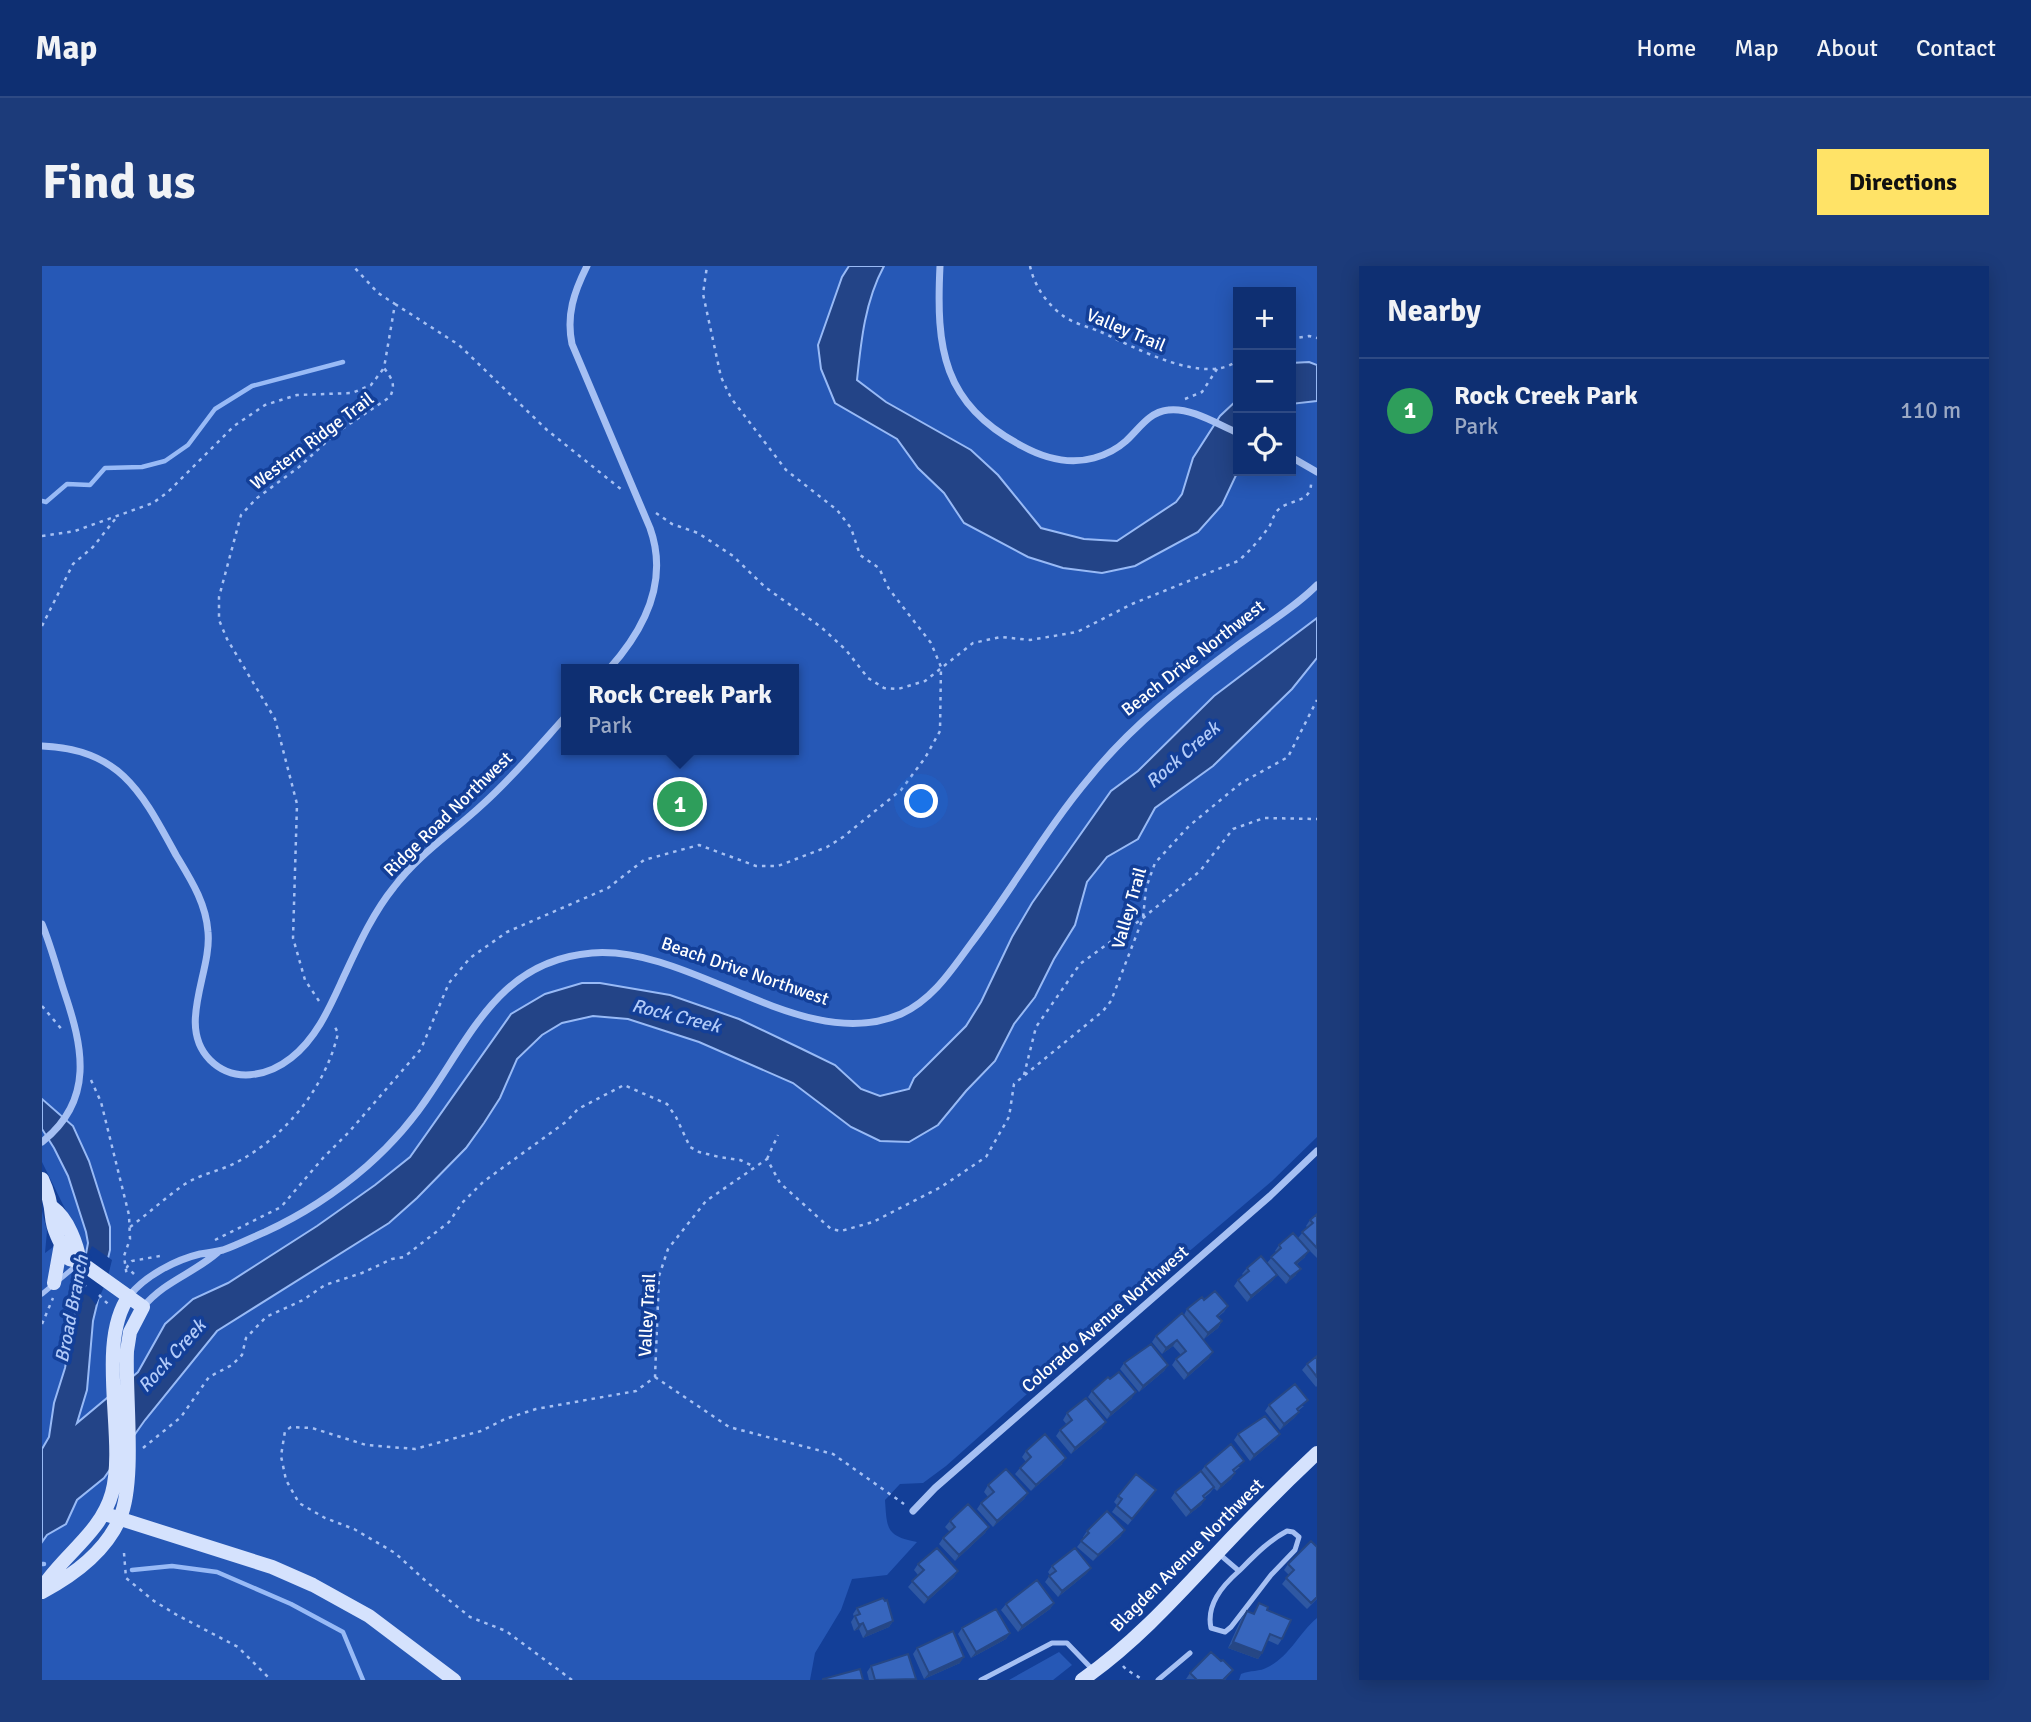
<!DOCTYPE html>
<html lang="en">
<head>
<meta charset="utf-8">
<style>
	body { margin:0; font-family:Signika,sans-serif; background:#1c3b7a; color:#f1f3f6 }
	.controls { position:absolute; right:21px; top:21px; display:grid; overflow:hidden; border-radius:0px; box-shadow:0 4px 18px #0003 }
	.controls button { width:63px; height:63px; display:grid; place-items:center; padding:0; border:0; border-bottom:2px solid #2e4a84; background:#0e2f72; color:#f1f3f6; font:35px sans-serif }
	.you { position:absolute; left:880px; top:536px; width:24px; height:24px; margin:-18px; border:5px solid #fff; border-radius:50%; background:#1a73e8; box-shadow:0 0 0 10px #1a73e833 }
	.badge { display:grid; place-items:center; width:46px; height:46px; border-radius:50%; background:#ffe367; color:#fff; font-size:23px; font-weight:700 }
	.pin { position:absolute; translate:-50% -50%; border:4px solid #fff; box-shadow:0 2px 7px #0006 }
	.popup { position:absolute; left:519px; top:398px; width:238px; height:91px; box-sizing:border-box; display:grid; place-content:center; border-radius:0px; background:#0e2f72; filter:drop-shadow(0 2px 5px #0005); font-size:23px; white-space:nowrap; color:#9ba9c4 }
	.popup b { font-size:26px; color:#f1f3f6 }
	.popup::after { content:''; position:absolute; left:50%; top:100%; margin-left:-14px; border:14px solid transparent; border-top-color:#0e2f72 }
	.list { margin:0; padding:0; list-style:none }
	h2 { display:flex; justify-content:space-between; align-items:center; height:91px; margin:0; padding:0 28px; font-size:30px }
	h2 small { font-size:23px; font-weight:400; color:#9ba9c4 }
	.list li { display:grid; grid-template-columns:46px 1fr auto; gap:21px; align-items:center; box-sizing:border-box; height:105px; padding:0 28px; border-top:2px solid #2e4a84 }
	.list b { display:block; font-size:26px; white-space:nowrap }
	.list p { margin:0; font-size:23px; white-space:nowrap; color:#9ba9c4 }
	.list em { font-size:23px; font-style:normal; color:#9ba9c4 }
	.icon { flex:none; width:38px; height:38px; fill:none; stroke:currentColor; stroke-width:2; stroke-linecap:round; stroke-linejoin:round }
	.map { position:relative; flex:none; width:1275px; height:1414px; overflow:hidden; border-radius:0px }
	header { display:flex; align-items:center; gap:42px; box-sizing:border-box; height:98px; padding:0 35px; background:#0e2f72; border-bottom:2px solid #2e4a84 }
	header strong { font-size:33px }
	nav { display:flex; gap:38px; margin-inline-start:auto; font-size:24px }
	.intro { display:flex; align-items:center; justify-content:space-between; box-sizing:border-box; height:168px; padding:0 42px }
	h1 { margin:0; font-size:49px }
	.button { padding:18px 32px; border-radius:0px; background:#ffe367; color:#111; font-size:24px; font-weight:700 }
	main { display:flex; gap:42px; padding:0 42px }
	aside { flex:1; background:#0e2f72; border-radius:0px; box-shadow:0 4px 18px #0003 }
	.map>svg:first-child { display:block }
</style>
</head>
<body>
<header>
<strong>Map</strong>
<nav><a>Home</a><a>Map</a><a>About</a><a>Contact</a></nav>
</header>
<div class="intro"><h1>Find us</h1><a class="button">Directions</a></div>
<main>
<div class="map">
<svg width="1275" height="1414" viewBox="0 0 1275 1414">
	<rect width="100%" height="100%" fill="#133f98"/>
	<path fill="#2658b6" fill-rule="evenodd" d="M 0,0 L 1275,0 L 1275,871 L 1230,915 L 1111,1016 L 904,1200 L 881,1217 L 858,1218 L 843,1234 C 845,1263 844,1270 875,1276 L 845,1309 L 810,1313 L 799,1344 L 773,1387 L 768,1414 L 0,1414 L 0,945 L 5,965 L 3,987 L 11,981 L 28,953 L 0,896 ZM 1196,26 L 1249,26 L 1249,205 L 1196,205 ZM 524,403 L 752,403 L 752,484 L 524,484 Z
		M 1275,1352 L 1275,1414 L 1197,1414 L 1199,1408 C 1208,1404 1218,1406 1226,1401 C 1248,1390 1257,1367 1275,1352 Z
		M 1017,1386 L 1030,1399 L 1011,1414 L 967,1414 Z"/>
	<path fill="#234487" stroke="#98baf6" stroke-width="2" d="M 807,0 L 842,0 C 823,35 819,75 815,114 L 844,136 L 929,184 L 956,209 L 999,262 L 1042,273 L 1075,275 L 1134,236 L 1140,228 L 1151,192 L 1178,150 L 1196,133 L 1196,205 L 1180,239 L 1156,266 L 1093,300 L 1060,307 L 1021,302 L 986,291 L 922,257 L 902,227 L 876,202 L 855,173 L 793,137 L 779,103 L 776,79 L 800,11 Z
		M 1267,96 L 1275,99 L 1275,135 L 1249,138 L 1249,97 Z
		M 1275,352 L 1275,392 L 1250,423 L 1171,500 L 1113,542 L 1096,573 L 1065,591 L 1045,616 L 1033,659 L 1012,693 L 993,731 L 972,758 L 953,795 L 924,825 L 896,859 L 867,876 L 838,875 L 809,861 L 751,817 L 657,776 L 586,753 L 551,750 L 520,757 L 500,769 L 475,793 L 458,832 L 442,857 L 424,882 L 375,932 L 347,957 L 175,1065 L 103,1154 L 62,1212 L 35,1234 L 24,1258 L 5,1269 L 0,1276 L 0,1183 L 7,1171 L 12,1137 L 23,1102 L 46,977 L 44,966 L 26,910 L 12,882 L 0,863 L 0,833 L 31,860 L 47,895 L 68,961 L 68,984 L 51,1055 L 45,1124 L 35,1157 L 96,1106 L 123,1058 L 151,1033 L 186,1017 L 275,960 L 333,919 L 368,891 L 469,748 L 503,728 L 540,717 L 558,717 L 628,729 L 697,753 L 760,783 L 793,799 L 819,823 L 838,830 L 867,823 L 872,812 L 924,760 L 939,736 L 970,671 L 990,637 L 1069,525 L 1096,505 L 1172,430 Z"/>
	<path fill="#133f98" d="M 50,980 L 70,994 L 65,1014 L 54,1039 L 48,1031 L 33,1022 L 36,1009 Z"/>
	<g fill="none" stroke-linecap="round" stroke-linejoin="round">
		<path stroke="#98baf6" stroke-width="4.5" d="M 0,235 L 4,236 L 25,218 L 48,219 L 63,202 L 100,201 L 123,195 L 146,179 L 173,143 L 210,120 L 301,96
			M 0,1298 L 2,1298
			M 90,1304 L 130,1300 L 175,1306 L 249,1338 L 301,1366 L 321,1414"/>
		<path stroke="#a6c0f3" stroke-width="2.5" stroke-dasharray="3.5 5" stroke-linecap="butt" d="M 988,0 C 992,19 1004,37 1020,49 C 1030,57 1047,61 1059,66 C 1092,81 1164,121 1196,94
			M 353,38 L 417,79 L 505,164 L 580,224
			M 1249,73 L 1267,70 L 1275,72
			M 1143,133 L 1160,126 L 1175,103
			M 614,247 L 630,258 L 656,267 L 691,290 L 723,321 L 779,361 L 804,384 L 826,412 L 842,422 L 856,423 L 883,415 L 931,377 L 959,371 L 988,374 L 1035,366 L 1090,338 L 1196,295 C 1208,285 1218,273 1227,261 C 1230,256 1231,250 1235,245 C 1246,232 1271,239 1269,214
			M 0,270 L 33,265 L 111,237 L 126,226 L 192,160 L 223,139 L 255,129 L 310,127 L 329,119 L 342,102
			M 0,360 L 31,298 L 51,281 L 74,252
			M 277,735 L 263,714 L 251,672 L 255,538 L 233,453 L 185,373 L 177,354 L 177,331 L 199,249 L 215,232 L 257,201 L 294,167 L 348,131 C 354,118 350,113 342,102 L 353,38 L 336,27 L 311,0
			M 0,740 L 22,766
			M 982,809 L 994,761 L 1038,698 L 1101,652 L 1158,605 L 1191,563 L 1222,552 L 1275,553
			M 49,814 L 59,836 L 87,949 L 88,973 L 82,990 L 85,1011
			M 725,893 L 736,869
			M 88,961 C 107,947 124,931 143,918 C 160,907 180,905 197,895 C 245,869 284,820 296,767 L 292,759
			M 173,974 L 239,941 L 281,892 L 307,866 L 379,783 L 407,717 L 428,692 L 465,666 L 566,622 L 602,594 L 657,579 L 714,600 L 736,600 L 785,581 L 801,571 L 859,524 L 883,492 L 898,465 L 899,401 L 889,377 L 847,323 L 837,302 L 818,289 L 809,262 L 795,244 L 744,204 L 689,132 L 679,111 L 661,28 L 665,0
			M 92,1008 L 85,1001 L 90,995 L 118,990
			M 33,1016 L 46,1021
			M 57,1029 L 66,1038 L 67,1036
			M 0,1058 L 11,1032
			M 613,1111 L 687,1161 L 791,1188 L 862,1238
			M 101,1182 L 139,1151 L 167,1111 L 190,1099 L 200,1089 L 204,1072 L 224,1051 L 261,1034 L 283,1019 L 320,1007 L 350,993 L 362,991 L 407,956 L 420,937 L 441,916 L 525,855 L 536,843 L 582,819 L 625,838 L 634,851 L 648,881 L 657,886 L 677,891 L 698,894 L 711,900
			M 82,1287 L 84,1312 L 112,1335 L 135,1349 L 196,1381 L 229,1414
			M 1081,1400 C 1087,1407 1094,1408 1100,1414
			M 530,1414 L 464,1365 L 428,1351 L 386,1317 L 353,1287 L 312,1263 L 283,1252 L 257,1237 L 244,1214 L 239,1190 L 243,1165 L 249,1161 L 270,1162 L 324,1179 L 373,1183 L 439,1165 L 463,1153 L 494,1143 L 594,1125 L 613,1111 L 617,1010 L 626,983 L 664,935 L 725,893 L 738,917 L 789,963 L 799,965 L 831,956 L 899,921 L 944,891 L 967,851 L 972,818 L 1061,745 L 1069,735 L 1101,652 L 1104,622 L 1113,597 L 1147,560 L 1199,517 L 1246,491 L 1275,434"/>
		<path stroke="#a6c0f3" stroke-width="5" d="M 0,1028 L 35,999
			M 1176,1287 L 1197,1305 C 1212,1290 1226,1275 1245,1265 L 1251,1266 L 1257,1271 L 1253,1284 L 1229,1309 L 1189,1361 L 1183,1366 L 1169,1362 C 1164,1339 1180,1320 1197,1305
			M 939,1414 L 1010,1377 L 1025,1377 L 1050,1403
			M 1116,1414 L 1148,1387"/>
		<path stroke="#a6c0f3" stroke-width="7" d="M 545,0 C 532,26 524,49 530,78 L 608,262 C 627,315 602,364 567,403
			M 898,0 C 894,82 900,138 980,180 C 1002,192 1027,199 1052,192 C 1063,189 1075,183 1084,175 C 1097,163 1107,146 1126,144 C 1149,141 1175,158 1196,167
			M 1249,191 L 1275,206
			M 0,480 C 79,483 100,527 134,589 C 149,614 164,637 166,666 C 170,706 134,760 168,794 C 191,817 225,811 249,792 C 276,771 289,738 303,708 C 317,678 331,647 352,621 C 377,588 411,566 441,538 C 471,511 497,480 524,450
			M 0,658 C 9,680 15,703 22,725 C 41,781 53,834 0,876
			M 87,1030 C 103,1010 133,994 158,988 C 166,987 173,986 181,984 C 195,979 209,972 223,966 C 260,949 294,927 325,900 C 350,878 372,853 390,825 C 433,761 463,694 550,687 C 651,679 761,790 859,748 C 890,734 909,705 928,679 C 970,624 1004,563 1048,511 C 1090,459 1142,419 1196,379 C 1222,360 1252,342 1275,319
			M 101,1041 C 124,1014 151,1008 176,986
			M 871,1245 L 893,1222 L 1228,930 L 1275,885"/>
		<path stroke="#d5e2fd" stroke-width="14" d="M 0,913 C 6,926 9,937 10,951 C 11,965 20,980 27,993 L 38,996 L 101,1041 L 88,1066 L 85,1085 C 83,1128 94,1215 78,1252 C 64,1285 30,1310 0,1326
			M 11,942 C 26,953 35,978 38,996
			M 12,1017 L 19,978
			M 63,1248 L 230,1301 L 271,1319 L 327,1350 L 412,1414
			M 0,1322 C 21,1289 59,1267 70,1227 C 85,1173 53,1078 87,1030
			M 1040,1414 C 1093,1377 1136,1329 1180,1282 C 1211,1249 1242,1218 1275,1187"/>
	</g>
	<path fill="#2f58a3" d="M 1275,948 L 1275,992 L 1257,974 L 1263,991 L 1255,998 L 1254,1009 L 1244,1018 L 1228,1000 L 1235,1009 L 1230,1015 L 1205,1036 L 1192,1020 L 1196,1014 L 1202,1010 L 1200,1008 L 1205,1002 L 1225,997 L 1234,986 L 1233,985 L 1237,979 L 1256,972 L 1265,961 L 1264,960 L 1268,954 Z
		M 1162,1034 L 1186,1040 L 1182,1046 L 1176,1051 L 1180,1055 L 1176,1062 L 1162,1073 L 1167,1092 L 1142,1114 L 1130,1099 L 1134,1093 L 1139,1089 L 1131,1080 L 1120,1088 L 1110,1076 L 1114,1070 L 1142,1049 L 1145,1043 Z
		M 1275,1090 L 1275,1120 L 1274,1121 L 1260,1104 L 1265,1098 Z
		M 1082,1097 L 1126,1099 L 1122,1105 L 1097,1126 L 1078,1103 Z
		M 1050,1125 L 1090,1132 L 1065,1153 L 1046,1131 Z
		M 1227,1139 L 1262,1140 L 1256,1145 L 1257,1146 L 1252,1152 L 1238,1164 L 1223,1145 Z
		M 1025,1147 L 1060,1162 L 1029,1188 L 1014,1170 L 1018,1164 L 1025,1159 L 1021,1154 Z
		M 1196,1168 L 1238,1168 L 1233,1174 L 1208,1195 L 1192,1174 Z
		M 984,1185 L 1020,1198 L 989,1225 L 973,1208 L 978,1202 L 984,1196 L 980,1191 Z
		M 1163,1200 L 1198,1201 L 1192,1206 L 1193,1207 L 1189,1213 L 1175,1225 L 1172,1222 L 1168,1227 L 1162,1232 L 1163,1233 L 1159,1239 L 1144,1251 L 1129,1232 L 1133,1226 L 1159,1205 Z
		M 946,1219 L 986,1227 L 982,1233 L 951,1261 L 935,1243 L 939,1237 L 946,1231 L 942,1226 Z
		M 1114,1224 L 1086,1259 L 1070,1246 L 1075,1239 L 1072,1236 L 1076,1230 Z
		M 908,1255 L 947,1261 L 943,1267 L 913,1295 L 897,1278 L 901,1272 L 908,1266 L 903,1261 Z
		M 1045,1265 L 1079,1270 L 1051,1295 L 1035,1281 L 1042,1272 L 1041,1271 Z
		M 1269,1275 L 1275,1333 L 1265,1343 L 1240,1318 L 1247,1309 L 1242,1304 L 1246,1298 Z
		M 876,1298 L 916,1305 L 912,1311 L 882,1338 L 866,1321 L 876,1309 L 872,1304 Z
		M 1010,1300 L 1049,1302 L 1044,1308 L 1016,1331 L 1003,1316 L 1008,1309 L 1006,1306 Z
		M 1012,1337 L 1008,1343 L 976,1366 L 959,1344 L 964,1338 Z
		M 1217,1337 L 1225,1344 L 1240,1373 L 1236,1379 L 1225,1374 L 1220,1387 L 1216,1393 L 1186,1382 L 1200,1351 L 1205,1345 L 1211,1348 Z
		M 815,1342 L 851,1355 L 847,1361 L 821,1372 L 817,1363 L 812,1365 L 809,1356 L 812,1351 L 811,1348 Z
		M 920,1362 L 968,1367 L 964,1373 L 929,1392 L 916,1368 Z
		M 875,1382 L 918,1397 L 882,1413 L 871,1388 Z
		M 829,1400 L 874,1414 L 827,1414 L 825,1406 Z
		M 1191,1404 L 1183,1414 L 1144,1413 L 1148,1407 Z"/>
	<path fill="#264785" d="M 1267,985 L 1263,991 L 1249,1003 L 1253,997 Z
		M 1259,1003 L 1254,1009 L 1244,1018 L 1248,1011 Z
		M 1235,1009 L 1230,1015 L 1205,1036 L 1209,1030 Z
		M 1180,1055 L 1176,1062 L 1162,1073 L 1166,1067 Z
		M 1135,1074 L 1131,1080 L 1120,1088 L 1124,1082 Z
		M 1171,1086 L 1167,1092 L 1142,1114 L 1146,1108 Z
		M 1126,1099 L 1122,1105 L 1097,1126 L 1101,1120 Z
		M 1094,1126 L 1090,1132 L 1065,1153 L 1069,1147 Z
		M 1257,1146 L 1252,1152 L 1238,1164 L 1242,1158 Z
		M 1064,1156 L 1060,1162 L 1029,1188 L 1033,1182 Z
		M 1238,1168 L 1233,1174 L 1208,1195 L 1212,1189 Z
		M 1024,1192 L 1020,1198 L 989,1225 L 994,1219 Z
		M 1193,1207 L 1189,1213 L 1175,1225 L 1179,1219 Z
		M 986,1227 L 982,1233 L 951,1261 L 955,1255 Z
		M 1163,1233 L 1159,1239 L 1144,1251 L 1149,1245 Z
		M 947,1261 L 943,1267 L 913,1295 L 917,1289 Z
		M 1083,1264 L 1079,1270 L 1051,1295 L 1056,1289 Z
		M 1049,1302 L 1044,1308 L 1016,1331 L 1020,1325 Z
		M 916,1305 L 912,1311 L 882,1338 L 886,1332 Z
		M 1012,1337 L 1008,1343 L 976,1366 L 980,1360 Z
		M 851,1355 L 847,1361 L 821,1372 L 825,1366 Z
		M 821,1357 L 817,1363 L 812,1365 L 817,1359 Z
		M 968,1367 L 964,1373 L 929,1392 L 934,1386 Z
		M 1191,1376 L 1220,1387 L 1216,1393 L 1186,1382 Z
		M 922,1391 L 918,1397 L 882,1413 L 887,1407 Z"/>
	<path fill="#3766be" stroke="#264785" stroke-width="2" d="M 1275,948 L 1275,982 L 1260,966 L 1271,957 L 1268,954 Z
		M 1251,967 L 1267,985 L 1253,997 L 1259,1003 L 1248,1011 L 1229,991 L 1239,982 L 1237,979 Z
		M 1219,990 L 1235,1009 L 1209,1030 L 1196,1014 L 1207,1005 L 1205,1002 Z
		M 1173,1025 L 1186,1040 L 1175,1050 L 1180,1055 L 1166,1067 L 1145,1043 L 1160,1031 L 1162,1034 Z
		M 1140,1047 L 1171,1086 L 1146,1108 L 1134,1093 L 1144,1085 L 1135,1074 L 1124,1082 L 1114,1070 Z
		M 1109,1078 L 1126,1099 L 1101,1120 L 1082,1097 Z
		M 1275,1090 L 1275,1111 L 1265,1098 Z
		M 1077,1106 L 1094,1126 L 1069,1147 L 1050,1125 L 1066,1111 L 1068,1113 Z
		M 1253,1118 L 1266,1134 L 1255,1143 L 1257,1146 L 1242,1158 L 1227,1139 Z
		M 1044,1132 L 1064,1156 L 1033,1182 L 1018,1164 L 1030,1154 L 1025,1147 Z
		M 1223,1150 L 1238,1168 L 1212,1189 L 1196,1168 Z
		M 1003,1168 L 1024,1192 L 994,1219 L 978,1202 L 989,1191 L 984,1185 Z
		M 1189,1178 L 1202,1195 L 1191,1204 L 1193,1207 L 1179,1219 L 1163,1200 Z
		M 964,1203 L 986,1227 L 955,1255 L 939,1237 L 952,1226 L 946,1219 Z
		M 1159,1205 L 1172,1221 L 1161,1230 L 1163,1233 L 1149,1245 L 1133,1226 Z
		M 1094,1208 L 1114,1224 L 1090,1253 L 1075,1240 L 1080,1233 L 1076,1230 Z
		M 926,1238 L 947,1261 L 917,1289 L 901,1272 L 913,1261 L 908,1255 Z
		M 1065,1245 L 1083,1264 L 1056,1289 L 1039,1275 L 1047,1267 L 1045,1265 Z
		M 1269,1275 L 1275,1281 L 1275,1331 L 1269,1337 L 1244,1312 L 1252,1304 L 1246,1298 Z
		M 895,1282 L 916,1305 L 886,1332 L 870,1315 L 882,1304 L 876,1298 Z
		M 1033,1282 L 1049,1302 L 1020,1325 L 1007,1310 L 1014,1305 L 1010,1300 Z
		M 995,1314 L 1012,1337 L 980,1360 L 964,1338 Z
		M 841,1332 L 843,1335 L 845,1334 L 851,1355 L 825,1366 L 821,1357 L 817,1359 L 813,1350 L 818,1348 L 815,1342 Z
		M 1217,1337 L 1226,1341 L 1225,1344 L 1249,1354 L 1240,1373 L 1228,1368 L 1220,1387 L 1191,1376 L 1205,1345 L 1212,1348 Z
		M 954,1343 L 968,1367 L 934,1386 L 920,1362 Z
		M 911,1365 L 922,1391 L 887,1407 L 875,1382 Z
		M 1169,1386 L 1179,1395 L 1181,1394 L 1191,1404 L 1181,1414 L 1155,1414 L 1148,1407 Z
		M 866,1388 L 874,1413 L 833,1414 L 829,1400 Z
		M 818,1403 L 821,1414 L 781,1414 L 781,1413 Z"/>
	<g text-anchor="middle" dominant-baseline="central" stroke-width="7" stroke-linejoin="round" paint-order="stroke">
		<g font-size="18" fill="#fff" stroke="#133f98">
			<text transform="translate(1084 64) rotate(23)">Valley Trail</text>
			<text transform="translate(270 175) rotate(-37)">Western Ridge Trail</text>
			<text transform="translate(1151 392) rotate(-38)">Beach Drive Northwest</text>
			<text transform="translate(406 548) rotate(-44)">Ridge Road Northwest</text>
			<text transform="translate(1087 642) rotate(-74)">Valley Trail</text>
			<text transform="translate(703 705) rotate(19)">Beach Drive Northwest</text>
			<text transform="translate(605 1049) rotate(-87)">Valley Trail</text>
			<text transform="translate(1063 1053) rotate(-41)">Colorado Avenue Northwest</text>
			<text transform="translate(1145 1289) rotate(-45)">Blagden Avenue Northwest</text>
		</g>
		<g font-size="19" font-style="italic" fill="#b2cbf9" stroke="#133f98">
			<text transform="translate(1141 489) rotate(-41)">Rock Creek</text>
			<text transform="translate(634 750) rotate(14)">Rock Creek</text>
			<text transform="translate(30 1043) rotate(-79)">Broad Branch</text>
			<text transform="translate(130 1090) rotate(-48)">Rock Creek</text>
		</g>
	</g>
</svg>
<div class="controls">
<button>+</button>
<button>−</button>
<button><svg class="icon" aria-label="locate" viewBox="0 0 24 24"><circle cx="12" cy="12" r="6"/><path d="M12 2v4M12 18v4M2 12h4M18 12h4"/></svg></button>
</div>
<div class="you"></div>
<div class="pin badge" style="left:638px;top:538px;background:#2e9e5b">1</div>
<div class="popup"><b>Rock Creek Park</b>Park</div>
</div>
<aside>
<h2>Nearby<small></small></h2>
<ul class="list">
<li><span class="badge" style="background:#2e9e5b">1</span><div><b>Rock Creek Park</b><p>Park</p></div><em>110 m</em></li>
</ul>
</aside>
</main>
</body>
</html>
